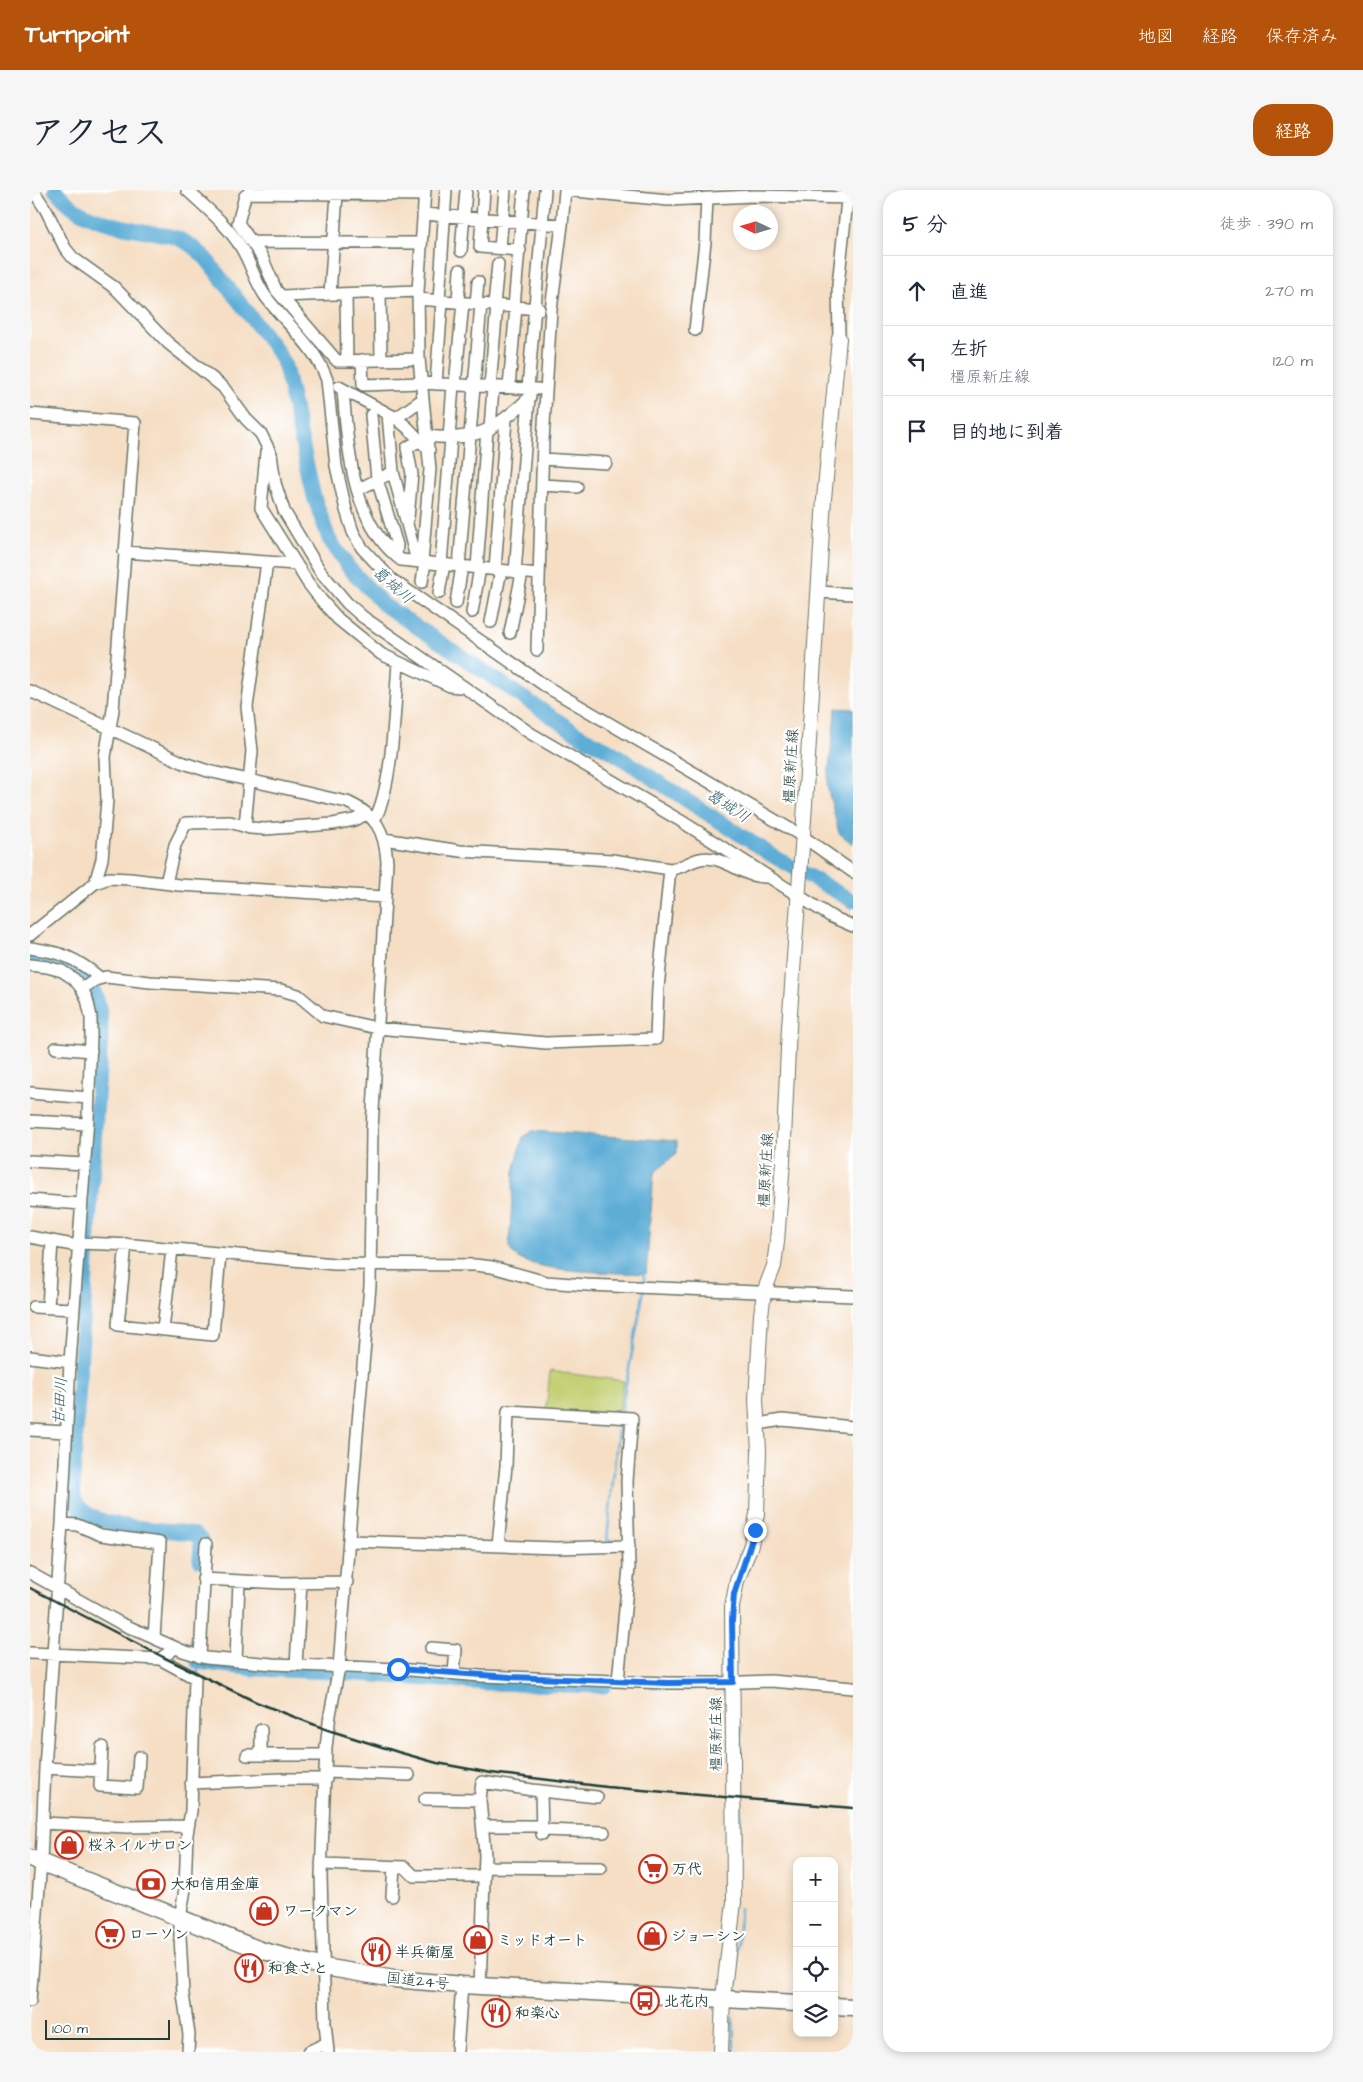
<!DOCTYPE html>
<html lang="ja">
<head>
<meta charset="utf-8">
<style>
	body { margin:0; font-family:"Architects Daughter","Klee One",sans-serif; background:#f6f6f7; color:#1f2937 }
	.controls { position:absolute; right:15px; bottom:15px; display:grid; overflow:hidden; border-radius:10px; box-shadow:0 2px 8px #0003 }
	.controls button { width:45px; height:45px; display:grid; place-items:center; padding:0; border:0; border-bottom:1px solid #e0e1e3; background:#fff; color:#1f2937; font:25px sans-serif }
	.compass { position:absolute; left:703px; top:15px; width:45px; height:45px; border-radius:50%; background:#fff; box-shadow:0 2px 8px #0003; rotate:274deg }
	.scale { position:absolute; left:15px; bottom:12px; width:125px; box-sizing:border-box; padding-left:5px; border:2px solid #1f3d34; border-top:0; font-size:14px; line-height:18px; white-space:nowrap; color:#1f3d34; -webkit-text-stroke:4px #fff; paint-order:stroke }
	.stop { position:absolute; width:15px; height:15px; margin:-11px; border:4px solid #1a73e8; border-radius:50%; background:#fff }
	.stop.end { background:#1a73e8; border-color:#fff; box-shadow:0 1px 5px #0008 }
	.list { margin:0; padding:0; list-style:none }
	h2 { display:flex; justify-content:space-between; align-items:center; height:65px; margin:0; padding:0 20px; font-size:21px }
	h2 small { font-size:16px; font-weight:400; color:#747a83 }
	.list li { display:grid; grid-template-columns:32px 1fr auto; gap:15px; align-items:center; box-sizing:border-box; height:70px; padding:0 20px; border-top:1px solid #e0e1e3 }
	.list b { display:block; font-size:19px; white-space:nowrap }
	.list p { margin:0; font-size:16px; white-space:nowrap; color:#747a83 }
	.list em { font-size:16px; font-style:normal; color:#747a83 }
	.icon { flex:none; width:28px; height:28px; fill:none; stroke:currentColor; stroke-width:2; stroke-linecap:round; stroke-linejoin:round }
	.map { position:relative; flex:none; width:823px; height:1862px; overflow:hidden; border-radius:20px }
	header { display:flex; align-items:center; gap:30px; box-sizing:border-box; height:70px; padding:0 25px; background:#b45309; color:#fff }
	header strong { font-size:24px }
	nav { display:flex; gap:28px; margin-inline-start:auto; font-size:18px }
	.intro { display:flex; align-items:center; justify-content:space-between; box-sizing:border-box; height:120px; padding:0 30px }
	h1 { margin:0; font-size:35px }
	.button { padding:12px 22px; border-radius:20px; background:#b45309; color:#fff; font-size:18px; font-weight:700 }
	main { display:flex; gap:30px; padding:0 30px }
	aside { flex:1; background:#fff; border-radius:20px; box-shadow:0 2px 8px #0003 }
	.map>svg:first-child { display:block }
</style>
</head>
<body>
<header>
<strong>Turnpoint</strong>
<nav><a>地図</a><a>経路</a><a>保存済み</a></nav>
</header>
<div class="intro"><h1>アクセス</h1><a class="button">経路</a></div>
<main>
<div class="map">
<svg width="823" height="1862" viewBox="0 0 823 1862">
	<rect width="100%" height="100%" fill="#fff"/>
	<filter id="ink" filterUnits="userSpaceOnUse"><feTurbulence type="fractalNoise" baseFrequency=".02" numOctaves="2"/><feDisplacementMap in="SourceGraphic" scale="10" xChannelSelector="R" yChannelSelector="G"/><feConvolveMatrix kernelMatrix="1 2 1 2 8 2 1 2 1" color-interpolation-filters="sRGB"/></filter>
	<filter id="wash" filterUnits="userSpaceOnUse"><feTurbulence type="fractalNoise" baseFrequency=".0096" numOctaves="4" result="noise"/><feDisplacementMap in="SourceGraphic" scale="20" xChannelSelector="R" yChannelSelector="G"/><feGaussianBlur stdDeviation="1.12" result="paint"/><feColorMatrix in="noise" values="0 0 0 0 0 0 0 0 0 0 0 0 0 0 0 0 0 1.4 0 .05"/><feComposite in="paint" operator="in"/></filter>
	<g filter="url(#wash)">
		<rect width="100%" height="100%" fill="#f5dec4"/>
		<path fill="#c2cf71" stroke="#708652" d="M 520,1181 L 594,1191 L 587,1225 L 516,1221 Z"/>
		<path fill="#5dadd7" stroke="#3e7586" d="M 806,518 L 823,519 L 823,654 L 809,643 L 797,596 Z
			M 502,941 L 647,951 L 647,963 L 624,983 L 616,1084 C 582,1082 522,1083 492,1070 C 485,1067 482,1063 479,1057 L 484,981 L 493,947 Z"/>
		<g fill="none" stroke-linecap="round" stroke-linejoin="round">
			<path stroke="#5dadd7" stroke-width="2.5" d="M 613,1081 L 615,1095
				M 590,1225 L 614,1100
				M 586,1351 L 577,1350 L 589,1230
				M 168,1485 L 168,1472
				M 621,1498 L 665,1499
				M 688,1498 L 691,1498 L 696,1505
				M 710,1649 L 711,1536
				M 706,1793 L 710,1719
				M 703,1828 L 704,1862"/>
			<path stroke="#5dadd7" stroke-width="15" d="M 25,0 C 30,5 34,10 39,14 C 55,28 83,35 104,39 C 136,45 154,44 177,70 L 247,161 L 255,176 L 284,307 L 299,349 L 319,378 L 354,415 L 551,546 L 579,560 L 743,666 L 823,711
				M 0,767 C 54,772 72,793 71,847 L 43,1290 C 43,1297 43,1304 45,1310 C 59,1343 137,1336 166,1345 L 171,1350 L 170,1370
				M 166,1455 L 168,1472 L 226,1479 L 300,1482
				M 315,1483 L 456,1493 L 574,1496"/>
		</g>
	</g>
	<g filter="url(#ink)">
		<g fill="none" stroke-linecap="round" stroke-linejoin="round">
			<defs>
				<path id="minor" d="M 3,0 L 16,20 L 35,58 L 43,68 L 85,98 L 138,153 L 193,197 L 216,229 L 231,244 L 241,264 L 245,293 L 254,321 L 290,381 L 317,413 L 333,427 L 500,543 L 651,631 L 802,727 L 823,736
					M 157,0 C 176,18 198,35 212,59 C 221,74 225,92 236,107 C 256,134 286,157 297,190 L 306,276 L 316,320 L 323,342 L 332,358 L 361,389 L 517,497 L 772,646 L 823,682
					M 454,0 L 450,57 L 490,60
					M 535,0 L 638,10 L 724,6 L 823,8
					M 393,24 L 532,35
					M 224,52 L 391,53
					M 470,58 L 475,0
					M 431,61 L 436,0
					M 350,102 L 351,170
					M 300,104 L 307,4
					M 316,104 L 317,171
					M 251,106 L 388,101
					M 388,109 L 509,119
					M 409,111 L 416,0
					M 428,112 L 430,80
					M 446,114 L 448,92
					M 464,115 L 468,74
					M 484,117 L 494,0
					M 665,140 L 675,52 L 677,8
					M 809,148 L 808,95 L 818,1
					M 389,169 L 307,171 L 246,100 L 232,67 L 208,33 L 215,6 L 219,3 L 394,5
					M 332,170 L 333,195 L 391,193 L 508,199
					M 406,194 L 412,111
					M 425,195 L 433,113
					M 460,196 L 467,116
					M 309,197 L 366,228 L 378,238 L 399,260
					M 479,197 L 486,117
					M 498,198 L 515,0
					M 313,200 C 318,257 321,332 371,370 L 508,384
					M 0,224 L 105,233 L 83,520 L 75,567 L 77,610 L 72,669 L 65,693
					M 358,224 L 363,282 L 387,371
					M 341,225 L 347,289 L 367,355 L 366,366
					M 366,228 L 393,209
					M 460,239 L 463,197
					M 397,246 C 446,252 465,240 500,207
					M 419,248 L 423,195
					M 236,262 L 231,318 L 278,393 L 292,411 L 308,429 L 351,464 L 420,496 L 430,497
					M 513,269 L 576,273
					M 512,295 L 547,297
					M 329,299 L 363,282
					M 378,328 L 382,284 L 377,258 L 390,250
					M 94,362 L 266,374
					M 392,372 L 400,279 L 389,169 L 388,101 L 395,0
					M 411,374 L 421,248
					M 429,376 L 451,114
					M 447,378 L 457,240
					M 465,380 L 476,229
					M 485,382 L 499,208
					M 392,392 L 395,372
					M 788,402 L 823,404
					M 409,403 L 414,374
					M 426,413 L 432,376
					M 442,422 L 450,378
					M 461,432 L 471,380
					M 480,443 L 492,383
					M 507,460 L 513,251 L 521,120 L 532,35 L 535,0
					M 0,501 L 154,573 L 178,581 L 317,612 C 346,625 355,640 357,672 L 342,939 L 340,1096 L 327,1244 L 309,1477 L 300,1525 L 296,1557 L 291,1686 L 295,1833 L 298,1862
					M 344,630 C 363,600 365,511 368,473
					M 215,636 L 222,561 L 217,517 L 237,372
					M 354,649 L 430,661 L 582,670 L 640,679 C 657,678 664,665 684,669 C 705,674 715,688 739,687
					M 136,693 L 145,655 L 156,633 L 200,632 L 220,638 L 235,639 L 303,634 L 324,630 L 337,624
					M 0,745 L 65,693 L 79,688 L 100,689 L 149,695 L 355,707
					M 0,758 C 31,762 46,768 70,788
					M 0,775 L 17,777 L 32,781 L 44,789 L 52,799 L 57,809 L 61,827 L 61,846 L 58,928 L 40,1172 L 32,1334 L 15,1578 L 11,1672 L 0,1811
					M 52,799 L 65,790 L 76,787 L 120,792 L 251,800 L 268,805 L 293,826 L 347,838 L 516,853 L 626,849 L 628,798 L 640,679
					M 26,858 L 61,861
					M 0,903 L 59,908
					M 0,931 L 57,934
					M 0,971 L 54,974
					M 0,1010 L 51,1014
					M 0,1047 L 48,1056
					M 48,1053 L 104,1055 L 304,1074 L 445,1075 L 462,1077 L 516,1092 L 557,1095 L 823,1106
					M 96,1054 L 88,1135 L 183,1145 L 190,1064
					M 4,1117 L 43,1119
					M 18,1118 L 22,1051
					M 133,1140 L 142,1059
					M 0,1167 L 40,1172
					M 728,1234 L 752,1230 L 823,1237
					M 0,1240 L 36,1242
					M 32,1334 L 47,1335 L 71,1345 L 130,1353 L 124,1448
					M 320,1351 L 527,1358 L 599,1356
					M 468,1355 L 476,1276 L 478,1221 L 602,1228 L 597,1291 L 599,1378 L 588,1491
					M 0,1383 L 90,1433 L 153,1461 L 176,1468 L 243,1474 L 368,1479 L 451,1486 L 638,1493 L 686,1493 L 741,1491 L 823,1498
					M 173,1389 L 253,1393 L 317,1392
					M 401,1458 L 426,1460 L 424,1483
					M 0,1463 L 130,1469 L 145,1458
					M 170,1467 L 176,1354
					M 130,1469 L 165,1488 L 161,1621 L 157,1644 L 155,1699 L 150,1728 L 150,1746 L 153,1804 L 159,1845 L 158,1862
					M 206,1471 L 209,1391
					M 266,1475 L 271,1393
					M 72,1557 L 70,1596 L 107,1598 L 109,1567
					M 217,1565 L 296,1565
					M 231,1565 L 231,1540
					M 15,1578 L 70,1581
					M 296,1582 L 379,1585
					M 161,1593 L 252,1589 L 296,1589
					M 511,1601 L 512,1644
					M 395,1609 L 450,1610
					M 12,1633 L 98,1637 L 158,1636
					M 453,1636 L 511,1636
					M 512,1640 L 574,1642
					M 291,1674 L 375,1677 L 384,1686 L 454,1686
					M 455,1677 L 571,1678
					M 362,1706 L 364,1677
					M 450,1796 L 455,1665 L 450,1610 L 452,1592 L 502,1600 L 567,1607
					M 278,1862 L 297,1853
					M 427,1862 L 432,1795"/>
				<path id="major" d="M 691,1862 L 693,1808 L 704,1712 L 702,1417 L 707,1391 L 721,1355 L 727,1324 L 729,1261 L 726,1210 L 731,1125 L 734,1102 L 744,1076 L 747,1052 L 753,971 L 759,837 L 775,615 L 794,309 L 809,148"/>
				<path id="highway" d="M 0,1668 L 230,1760 L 294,1777 L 364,1789 L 432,1795 L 767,1813
					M 804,1816 L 823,1817"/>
			</defs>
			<use href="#minor" stroke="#6a7566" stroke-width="14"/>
			<use href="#major" stroke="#6a7566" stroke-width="16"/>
			<use href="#highway" stroke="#6a7566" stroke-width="19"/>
			<use href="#minor" stroke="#fff" stroke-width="11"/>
			<use href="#major" stroke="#fff" stroke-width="14"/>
			<use href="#highway" stroke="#fff" stroke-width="16"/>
			<path stroke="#1f3d34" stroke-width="2.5" d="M 0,1398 L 133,1467 L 226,1512 L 298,1540 L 368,1562 L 407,1573 L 461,1583 L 577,1597 L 823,1618"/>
		</g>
	</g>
	<g fill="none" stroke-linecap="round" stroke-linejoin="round" filter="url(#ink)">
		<path stroke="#1a73e8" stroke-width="6" d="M 368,1479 L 480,1487 L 638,1493 L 703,1492 L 702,1430 L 704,1404 L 725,1340"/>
	</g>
	<defs>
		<symbol id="shop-ring" viewBox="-11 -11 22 22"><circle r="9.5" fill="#fff" stroke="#c8321e" stroke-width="1.5"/><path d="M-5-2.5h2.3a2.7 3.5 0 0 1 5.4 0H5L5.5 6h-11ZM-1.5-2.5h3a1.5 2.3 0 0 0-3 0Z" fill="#c8321e"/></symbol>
		<symbol id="supermarket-ring" viewBox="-11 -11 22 22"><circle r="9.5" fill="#fff" stroke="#c8321e" stroke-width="1.5"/><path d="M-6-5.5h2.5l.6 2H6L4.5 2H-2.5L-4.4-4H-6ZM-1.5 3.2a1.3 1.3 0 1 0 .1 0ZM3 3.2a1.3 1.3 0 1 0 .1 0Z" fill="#c8321e"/></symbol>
		<symbol id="bank-ring" viewBox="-11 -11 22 22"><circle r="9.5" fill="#fff" stroke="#c8321e" stroke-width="1.5"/><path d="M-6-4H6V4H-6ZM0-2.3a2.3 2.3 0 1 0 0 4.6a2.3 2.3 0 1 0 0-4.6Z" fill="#c8321e"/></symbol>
		<symbol id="restaurant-ring" viewBox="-11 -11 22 22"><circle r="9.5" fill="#fff" stroke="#c8321e" stroke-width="1.5"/><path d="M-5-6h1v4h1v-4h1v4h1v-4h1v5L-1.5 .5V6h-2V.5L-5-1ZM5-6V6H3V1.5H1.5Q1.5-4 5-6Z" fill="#c8321e"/></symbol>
		<symbol id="bus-ring" viewBox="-11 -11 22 22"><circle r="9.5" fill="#fff" stroke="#c8321e" stroke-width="1.5"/><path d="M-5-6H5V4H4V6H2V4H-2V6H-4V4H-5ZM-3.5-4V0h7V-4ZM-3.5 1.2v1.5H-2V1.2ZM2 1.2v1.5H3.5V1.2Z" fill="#c8321e"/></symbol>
	</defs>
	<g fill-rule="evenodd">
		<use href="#shop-ring" x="23" y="1639" width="32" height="32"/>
		<use href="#supermarket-ring" x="607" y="1663" width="32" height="32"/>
		<use href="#bank-ring" x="105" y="1678" width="32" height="32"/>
		<use href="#shop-ring" x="218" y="1705" width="32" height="32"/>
		<use href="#supermarket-ring" x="64" y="1728" width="32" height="32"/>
		<use href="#shop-ring" x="606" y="1730" width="32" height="32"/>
		<use href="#shop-ring" x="432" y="1734" width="32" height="32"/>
		<use href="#restaurant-ring" x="330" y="1746" width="32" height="32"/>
		<use href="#restaurant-ring" x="203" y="1762" width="32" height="32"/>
		<use href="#bus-ring" x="599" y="1795" width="32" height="32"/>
		<use href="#restaurant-ring" x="450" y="1807" width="32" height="32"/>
	</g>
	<g text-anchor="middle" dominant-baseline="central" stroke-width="4.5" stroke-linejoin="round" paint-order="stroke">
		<g font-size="15" fill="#1f3d34" stroke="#fff">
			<text transform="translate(761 576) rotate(-87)">橿原新庄線</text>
			<text transform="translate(736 980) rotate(-87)">橿原新庄線</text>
			<text transform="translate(686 1544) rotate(-90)">橿原新庄線</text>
			<text transform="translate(388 1791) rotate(6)">国道24号</text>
		</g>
		<g font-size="15" font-weight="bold" fill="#1f3d34" stroke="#fff" text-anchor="start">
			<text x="58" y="1655">桜ネイルサロン</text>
			<text x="642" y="1679">万代</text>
			<text x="140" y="1694">大和信用金庫</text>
			<text x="253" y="1721">ワークマン</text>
			<text x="99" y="1744">ローソン</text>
			<text x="641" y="1746">ジョーシン</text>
			<text x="467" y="1750">ミッドオート</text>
			<text x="365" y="1762">半兵衛屋</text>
			<text x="238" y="1778">和食さと</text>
			<text x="634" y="1811">北花内</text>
			<text x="485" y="1823">和楽心</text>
		</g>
		<g font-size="16" font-style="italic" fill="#35646d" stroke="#fff">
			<text transform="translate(363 395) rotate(41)">葛城川</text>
			<text transform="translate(698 616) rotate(33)">葛城川</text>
			<text transform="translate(30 1211) rotate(-87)">甘田川</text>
		</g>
	</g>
</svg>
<div class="controls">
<button>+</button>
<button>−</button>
<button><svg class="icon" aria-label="locate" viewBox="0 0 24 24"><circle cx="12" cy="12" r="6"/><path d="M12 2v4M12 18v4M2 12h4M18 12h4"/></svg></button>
<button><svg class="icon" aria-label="layers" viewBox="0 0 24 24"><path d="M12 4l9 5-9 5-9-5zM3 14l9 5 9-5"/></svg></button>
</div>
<svg class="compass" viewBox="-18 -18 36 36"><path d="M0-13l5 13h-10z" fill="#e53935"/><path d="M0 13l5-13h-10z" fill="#747a83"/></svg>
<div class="scale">100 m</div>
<div class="stop" style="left:368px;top:1479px"></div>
<div class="stop end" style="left:725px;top:1340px"></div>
</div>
<aside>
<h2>5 分<small>徒歩 · 390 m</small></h2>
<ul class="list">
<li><svg class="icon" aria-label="ahead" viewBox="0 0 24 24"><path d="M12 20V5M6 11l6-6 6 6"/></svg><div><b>直進</b></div><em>270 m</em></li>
<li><svg class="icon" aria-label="left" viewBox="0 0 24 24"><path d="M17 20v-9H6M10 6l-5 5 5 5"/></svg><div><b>左折</b><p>橿原新庄線</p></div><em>120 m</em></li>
<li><svg class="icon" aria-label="arrive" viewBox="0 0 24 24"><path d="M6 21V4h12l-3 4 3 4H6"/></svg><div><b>目的地に到着</b></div></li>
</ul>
</aside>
</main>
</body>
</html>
